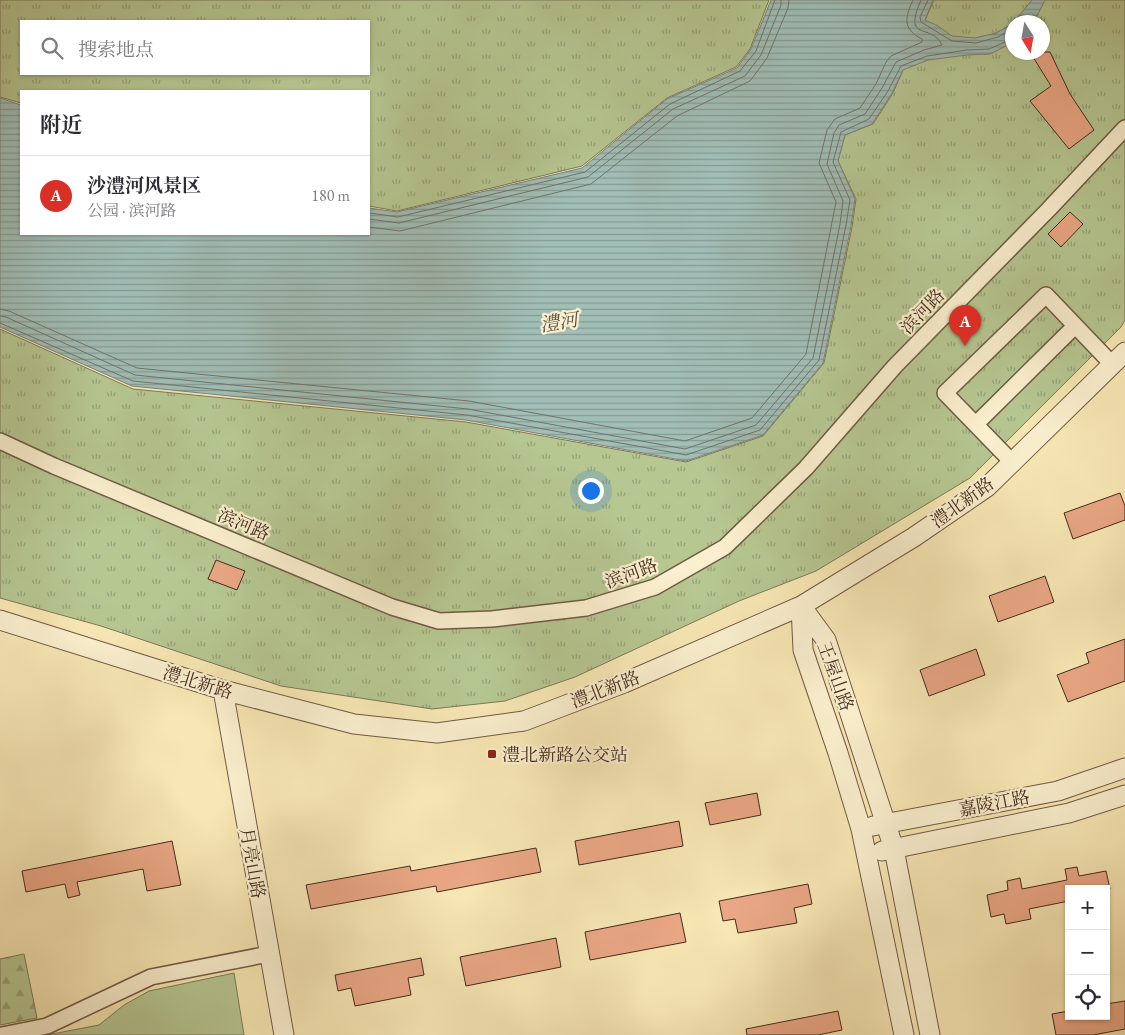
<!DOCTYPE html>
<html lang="zh">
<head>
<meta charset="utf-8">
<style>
	body { margin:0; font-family:"EB Garamond","Noto Serif SC",serif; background:#f2f2f3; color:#2b2b33 }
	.controls { position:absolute; right:15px; bottom:15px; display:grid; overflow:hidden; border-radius:0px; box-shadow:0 1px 4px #0004 }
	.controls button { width:45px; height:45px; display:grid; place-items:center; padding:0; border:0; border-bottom:1px solid #e1e1e2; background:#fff; color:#2b2b33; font:25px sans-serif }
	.compass { position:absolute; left:1005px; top:15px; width:45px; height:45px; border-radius:50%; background:#fff; box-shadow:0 1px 4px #0004; rotate:169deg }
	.you { position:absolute; left:590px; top:490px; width:18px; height:18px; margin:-12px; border:4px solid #fff; border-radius:50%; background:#1a73e8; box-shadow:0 0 0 8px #1a73e833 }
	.badge { display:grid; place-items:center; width:32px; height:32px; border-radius:50%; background:#d93025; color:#fff; font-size:16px; font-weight:700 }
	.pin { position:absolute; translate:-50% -41px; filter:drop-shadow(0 1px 2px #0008) }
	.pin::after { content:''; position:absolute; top:26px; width:18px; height:15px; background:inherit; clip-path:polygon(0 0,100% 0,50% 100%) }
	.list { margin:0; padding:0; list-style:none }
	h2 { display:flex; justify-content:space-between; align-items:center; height:65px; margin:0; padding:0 20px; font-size:21px }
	h2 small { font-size:16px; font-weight:400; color:#7c7c81 }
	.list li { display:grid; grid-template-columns:32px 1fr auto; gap:15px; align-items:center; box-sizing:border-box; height:80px; padding:0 20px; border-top:1px solid #e1e1e2 }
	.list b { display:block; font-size:19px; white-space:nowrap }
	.list p { margin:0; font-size:16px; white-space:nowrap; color:#7c7c81 }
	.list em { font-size:16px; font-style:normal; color:#7c7c81 }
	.icon { flex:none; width:28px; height:28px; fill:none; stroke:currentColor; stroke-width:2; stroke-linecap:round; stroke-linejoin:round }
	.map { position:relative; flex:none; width:1125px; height:1035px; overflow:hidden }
	.search { position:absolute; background:#fff; box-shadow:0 1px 4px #0004; left:20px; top:20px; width:350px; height:55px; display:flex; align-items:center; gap:12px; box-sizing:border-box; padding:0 18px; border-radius:0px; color:#7c7c81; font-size:19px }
	.panel { position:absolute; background:#fff; box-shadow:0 1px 4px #0004; left:20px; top:90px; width:350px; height:145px; border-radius:0px }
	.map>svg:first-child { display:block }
</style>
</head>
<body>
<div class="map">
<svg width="1125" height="1035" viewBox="0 0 1125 1035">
	<defs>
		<pattern id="forest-firs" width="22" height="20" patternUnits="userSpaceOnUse" patternTransform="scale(1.25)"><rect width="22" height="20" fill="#b6c792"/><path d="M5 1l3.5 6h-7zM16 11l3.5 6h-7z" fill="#96a277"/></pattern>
		<pattern id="park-tufts" width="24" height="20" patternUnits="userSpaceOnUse" patternTransform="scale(1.25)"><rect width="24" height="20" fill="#b6c792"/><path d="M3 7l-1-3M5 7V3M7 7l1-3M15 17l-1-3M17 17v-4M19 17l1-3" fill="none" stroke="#96a277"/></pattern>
		<pattern id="water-rules" width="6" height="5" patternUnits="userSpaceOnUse" patternTransform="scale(1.25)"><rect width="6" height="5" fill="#a1beb7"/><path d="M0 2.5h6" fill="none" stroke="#859b94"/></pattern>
	</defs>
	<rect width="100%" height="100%" fill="#f7e7b4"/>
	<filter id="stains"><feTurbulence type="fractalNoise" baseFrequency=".004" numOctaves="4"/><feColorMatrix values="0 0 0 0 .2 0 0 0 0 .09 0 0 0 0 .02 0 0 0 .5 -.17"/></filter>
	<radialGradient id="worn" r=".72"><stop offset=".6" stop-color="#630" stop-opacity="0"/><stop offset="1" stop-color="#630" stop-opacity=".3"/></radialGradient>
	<path fill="#b6c792" stroke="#7d7958" d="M 234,973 L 244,1035 L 47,1035 L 99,1025 L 124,1005 L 149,991 Z"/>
	<path fill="url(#forest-firs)" stroke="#7d7958" d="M 24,954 L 37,1018 L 0,1025 L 0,959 Z"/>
	<path fill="url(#park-tufts)" stroke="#7d7958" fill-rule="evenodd" d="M 0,0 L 769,0 L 750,49 L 736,67 L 667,98 L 582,166 L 397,211 L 369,206 L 369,91 L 21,91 L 21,103 L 0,97 ZM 21,21 L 369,21 L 369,74 L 21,74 Z
		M 934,0 L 1125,0 L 1125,320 L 1121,327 L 970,478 L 816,571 L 739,601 L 575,677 L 505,701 L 432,709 L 281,686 L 101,626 L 0,598 L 0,329 L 133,389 L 466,422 L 686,462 L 763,436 L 824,363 L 852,227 L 856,199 L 838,161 L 845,135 L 873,124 L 893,93 ZM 1012,22 L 1042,22 L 1042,52 L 1012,52 Z"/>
	<path fill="url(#water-rules)" stroke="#7c837a" d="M 771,0 L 933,0 L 925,20 L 938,26 L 952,36 L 975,38 L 996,33 L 1012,24 L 1012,43 L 990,54 L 967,55 L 928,60 L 903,70 L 892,93 L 872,124 L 845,135 L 838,161 L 855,199 L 851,226 L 823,363 L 763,435 L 686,461 L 466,420 L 132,386 L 0,327 L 0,98 L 21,105 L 21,234 L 369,234 L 369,208 L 397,212 L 582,168 L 667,99 L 737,68 L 751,49 Z
		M 1032,0 L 1045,0 L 1034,22 L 1014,22 Z"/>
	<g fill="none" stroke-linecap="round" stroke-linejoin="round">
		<path stroke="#72746a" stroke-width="1" d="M 928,0 L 920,17 L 921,22 L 952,41 L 976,43 L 998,37 L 1012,29
			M 369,213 L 398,217 L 585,172 L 670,104 L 740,71 L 756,51 L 775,0
			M 369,219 L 399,223 L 588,177 L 673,109 L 745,76 L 761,55 L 781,5 L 781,0
			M 369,227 L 400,231 L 591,184 L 677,116 L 750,81 L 767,58 L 788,8 L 789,0
			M 0,309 L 9,311 L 137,368 L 469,401 L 685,441 L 752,418 L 806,354 L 836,202 L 819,163 L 827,130 L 835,119 L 860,108 L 876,84 L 886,62 L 891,56 L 922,42 L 922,39 C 902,29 905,17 913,0
			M 0,316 L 6,317 L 135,375 L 468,409 L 685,449 L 756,425 L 813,358 L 840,224 L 843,201 L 827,164 L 834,133 L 839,125 L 865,114 L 882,88 L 896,62 L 924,50 L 942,45 C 931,22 902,43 921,0
			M 0,323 L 133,381 L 467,415 L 686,455 L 760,430 L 819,360 L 846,225 L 850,200 L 833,162 L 841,132 L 869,119 L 888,91 L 901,66 L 927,56 L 967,50 L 989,49 L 1012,39"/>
	</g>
	<path fill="#eaa785" stroke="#442b1e" d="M 1030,52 L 1050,52 L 1070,94 L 1094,130 L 1069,149 L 1030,101 L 1051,86 Z
		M 1070,212 L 1083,224 L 1061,247 L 1048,234 Z
		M 1120,493 L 1125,506 L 1125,520 L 1073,539 L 1064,513 Z
		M 216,560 L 245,571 L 237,590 L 208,579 Z
		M 1045,576 L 1054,602 L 998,622 L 989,596 Z
		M 1125,639 L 1125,681 L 1068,702 L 1057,675 L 1089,663 L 1086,653 Z
		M 976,649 L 985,675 L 929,696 L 920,670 Z
		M 757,793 L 761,815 L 710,825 L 705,803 Z
		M 679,821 L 683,846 L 579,865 L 575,841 Z
		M 172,841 L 181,885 L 147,891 L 143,869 L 77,882 L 80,895 L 68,898 L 65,884 L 26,892 L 22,871 Z
		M 536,848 L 541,872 L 437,892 L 436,886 L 311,909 L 306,885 L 410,866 L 411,871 Z
		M 1077,867 L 1079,876 L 1106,871 L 1110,889 L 1069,889 L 1069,901 L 1029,909 L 1031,919 L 1006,924 L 1004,914 L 991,917 L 987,895 L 1008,890 L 1007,881 L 1020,878 L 1022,889 L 1067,880 L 1065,869 Z
		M 808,884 L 812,904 L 794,908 L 797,923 L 738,933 L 735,919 L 723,921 L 719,901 Z
		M 680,913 L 686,942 L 590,960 L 585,932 Z
		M 556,938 L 561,967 L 466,986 L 460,957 Z
		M 421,958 L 424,975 L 408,978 L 411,995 L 355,1006 L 351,988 L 338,991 L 335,975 Z
		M 1125,1001 L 1125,1029 L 1093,1035 L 1056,1035 L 1052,1014 L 1069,1011 L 1069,1016 L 1106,1016 L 1106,1004 Z
		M 838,1011 L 842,1030 L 818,1035 L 747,1035 L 746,1029 Z"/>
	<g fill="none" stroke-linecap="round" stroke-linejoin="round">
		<defs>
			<path id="minor" d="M 976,424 L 1075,326
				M 0,441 L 54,466 L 392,607 L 439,621 L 492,619 L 586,608 L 655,587 L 725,547 L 806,468 L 895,366 L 1049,209 L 1125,128
				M 1012,462 L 945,393 L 1046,295 L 1112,364
				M 2,1035 L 47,1026 L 151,977 L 269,954"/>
			<path id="tertiary" d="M 801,606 L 826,640 L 894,849 L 930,1035
				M 801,606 L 803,650 L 838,753 L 861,829 L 904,1035
				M 0,620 L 223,690 L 354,724 L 437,733 L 524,721 L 624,683 L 801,606 L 914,537 L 987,487 L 1125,352
				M 223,690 L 284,1035
				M 873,826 L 1058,791 L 1125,768
				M 882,851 L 1069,813 L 1125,795"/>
		</defs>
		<use href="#minor" stroke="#715a44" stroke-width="18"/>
		<use href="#tertiary" stroke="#715a44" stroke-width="21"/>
		<use href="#minor" stroke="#faefce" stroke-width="15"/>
		<use href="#tertiary" stroke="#faefce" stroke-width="19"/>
	</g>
	<rect fill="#8f2418" stroke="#faefce" stroke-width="2" x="487" y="749" width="10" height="10" rx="2.5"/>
	<g text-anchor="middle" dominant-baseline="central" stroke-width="4.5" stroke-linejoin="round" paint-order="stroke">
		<g font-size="18" fill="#442b1e" stroke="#faefce">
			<text transform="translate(922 311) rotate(-46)">滨河路</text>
			<text transform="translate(962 502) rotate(-36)">澧北新路</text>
			<text transform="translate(244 524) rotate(23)">滨河路</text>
			<text transform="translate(631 573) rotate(-20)">滨河路</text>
			<text transform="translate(836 676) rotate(70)">王屋山路</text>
			<text transform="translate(198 682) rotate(17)">澧北新路</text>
			<text transform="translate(605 689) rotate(-21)">澧北新路</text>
			<text transform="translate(994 803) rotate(-11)">嘉陵江路</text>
			<text transform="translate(253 863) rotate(80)">月亮山路</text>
		</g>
		<g font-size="18" fill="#442b1e" stroke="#faefce" text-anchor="start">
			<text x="502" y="754">澧北新路公交站</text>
		</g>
		<g font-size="19" font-style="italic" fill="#5b5044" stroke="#faefce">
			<text transform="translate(559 322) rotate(-9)">澧河</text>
		</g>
	</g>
	<rect width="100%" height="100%" filter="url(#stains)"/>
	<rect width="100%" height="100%" fill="url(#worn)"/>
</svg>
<div class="controls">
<button>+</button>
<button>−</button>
<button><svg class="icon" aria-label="locate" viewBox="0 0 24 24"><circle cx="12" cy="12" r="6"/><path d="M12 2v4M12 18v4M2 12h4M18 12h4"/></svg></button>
</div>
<svg class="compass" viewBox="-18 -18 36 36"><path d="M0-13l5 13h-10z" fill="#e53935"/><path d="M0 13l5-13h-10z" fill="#7c7c81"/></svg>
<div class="you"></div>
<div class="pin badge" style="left:965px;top:346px">A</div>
<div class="search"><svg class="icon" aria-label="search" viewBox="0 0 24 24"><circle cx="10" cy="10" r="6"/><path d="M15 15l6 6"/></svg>搜索地点</div>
<section class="panel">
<h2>附近<small></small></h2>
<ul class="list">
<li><span class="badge">A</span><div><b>沙澧河风景区</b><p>公园 · 滨河路</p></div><em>180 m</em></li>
</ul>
</section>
</div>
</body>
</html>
